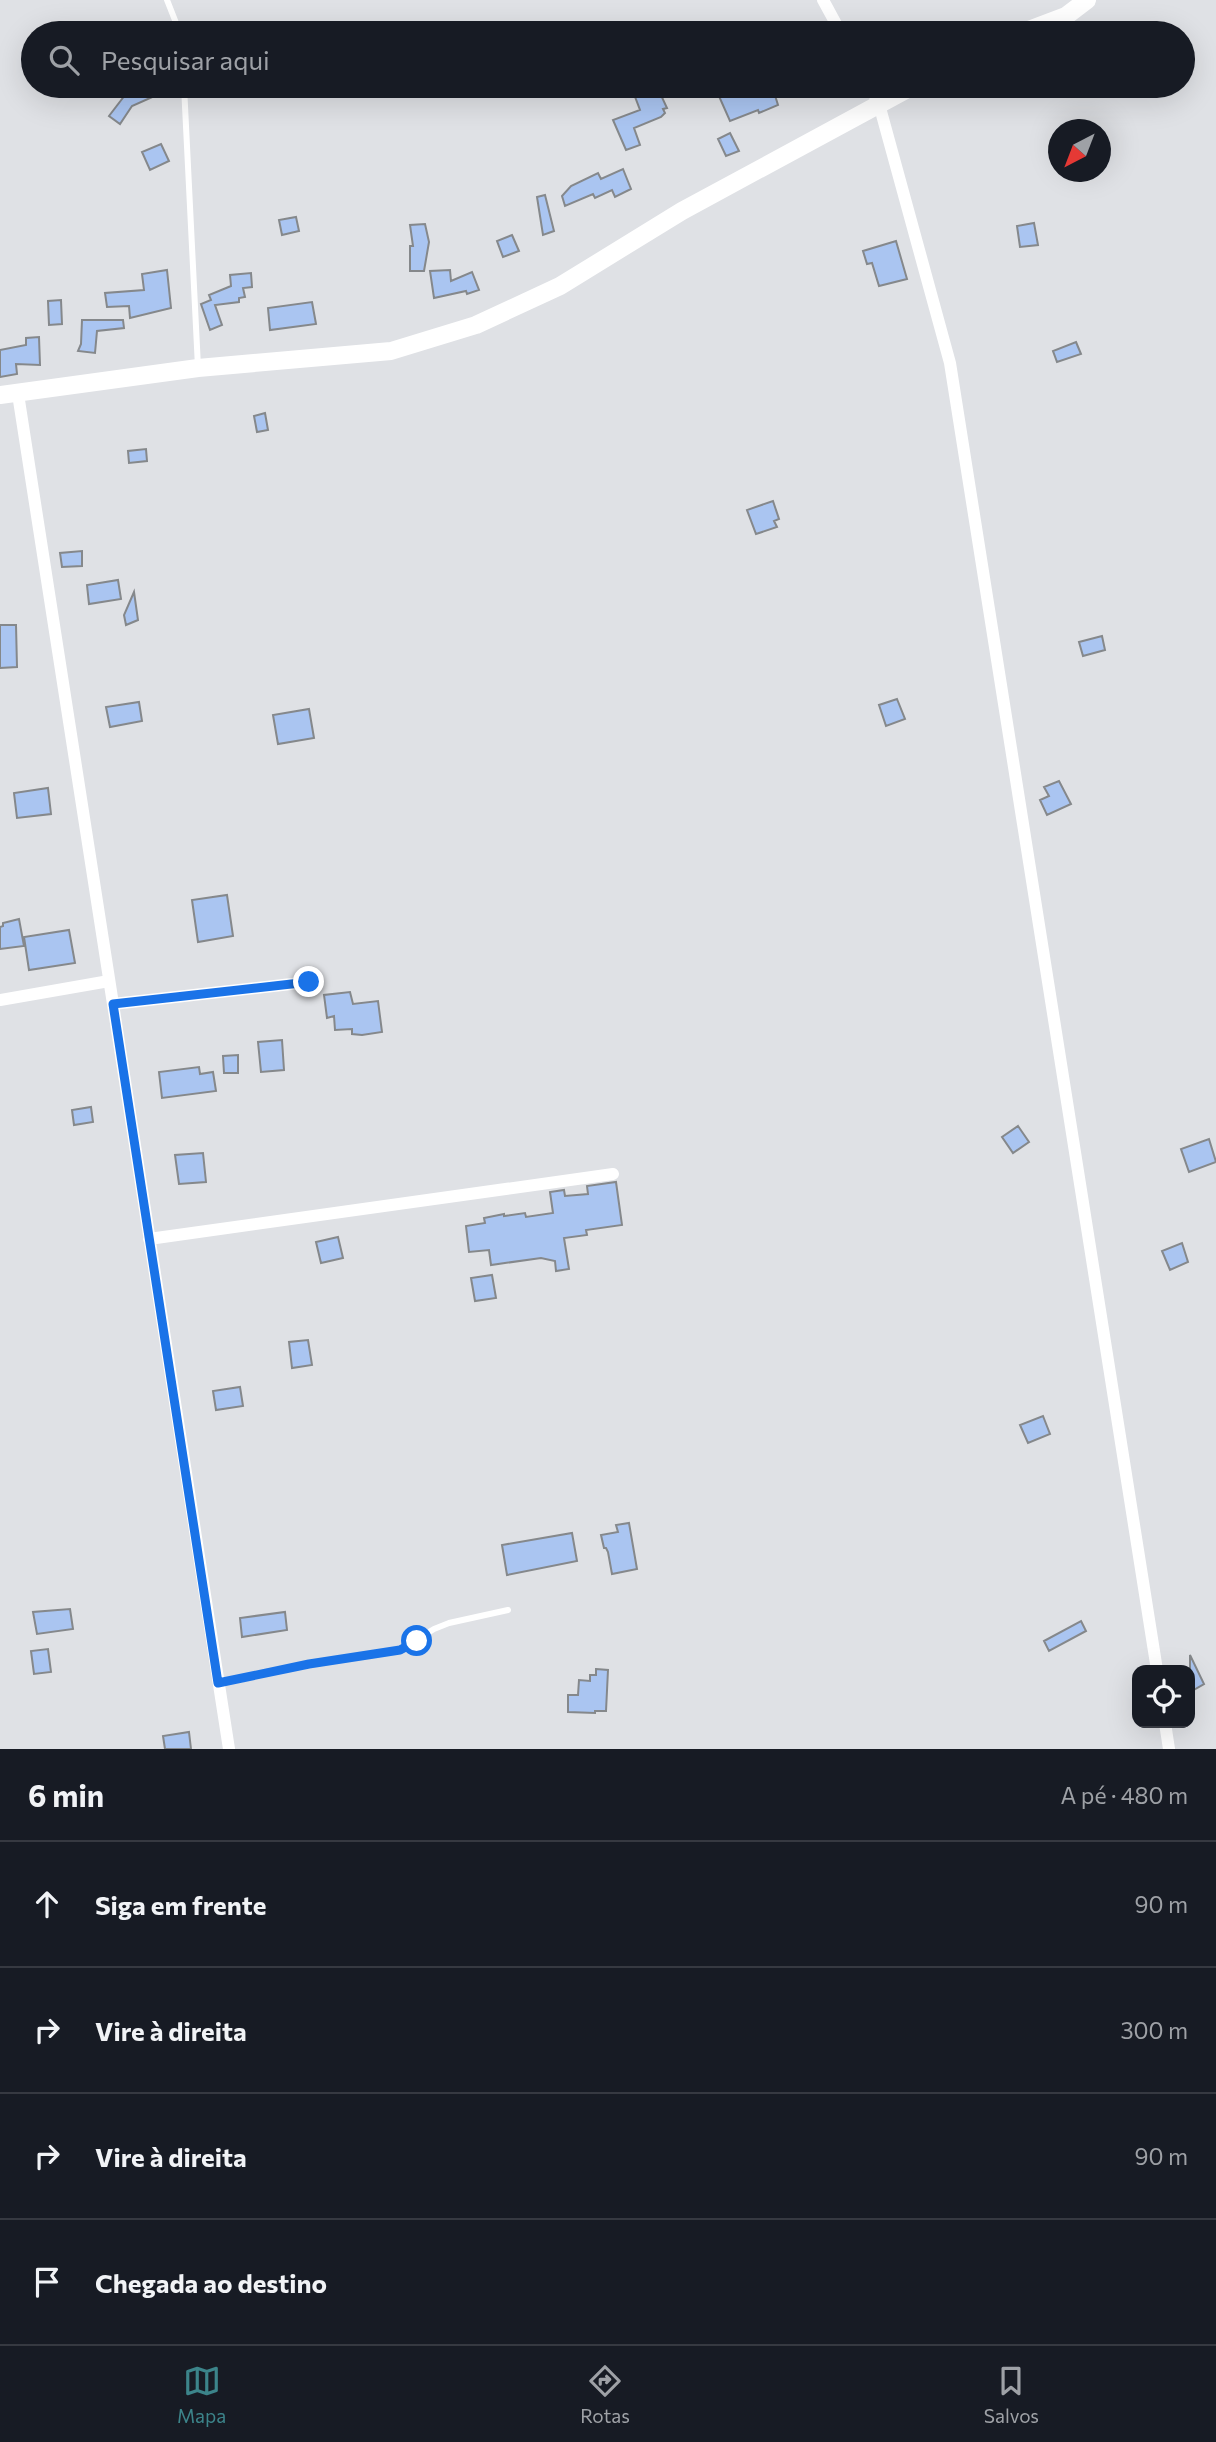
<!DOCTYPE html>
<html lang="pt">
<head>
<meta charset="utf-8">
<style>
	body { margin:0; font-family:Commissioner,sans-serif; background:#20242c; color:#f1f3f6 }
	.controls { position:absolute; right:21px; bottom:21px; display:grid; overflow:hidden; border-radius:14px; box-shadow:0 7px 28px #0002 }
	.controls button { width:63px; height:63px; display:grid; place-items:center; padding:0; border:0; border-bottom:2px solid #363941; background:#171b24; color:#f1f3f6; font:35px sans-serif }
	.compass { position:absolute; left:1048px; top:119px; width:63px; height:63px; border-radius:50%; background:#171b24; box-shadow:0 7px 28px #0002; rotate:222deg }
	.stop { position:absolute; width:21px; height:21px; margin:-16px; border:5px solid #1a73e8; border-radius:50%; background:#fff }
	.stop.end { background:#1a73e8; border-color:#fff; box-shadow:0 2px 7px #0008 }
	.list { margin:0; padding:0; list-style:none }
	h2 { display:flex; justify-content:space-between; align-items:center; height:91px; margin:0; padding:0 28px; font-size:30px }
	h2 small { font-size:23px; font-weight:400; color:#9ea1a6 }
	.list li { display:grid; grid-template-columns:46px 1fr auto; gap:21px; align-items:center; box-sizing:border-box; height:126px; padding:0 28px; border-top:2px solid #363941 }
	.list b { display:block; font-size:26px; white-space:nowrap }
	.list em { font-size:23px; font-style:normal; color:#9ea1a6 }
	.icon { flex:none; width:38px; height:38px; fill:none; stroke:currentColor; stroke-width:2; stroke-linecap:round; stroke-linejoin:round }
	.map { position:relative; flex:none; width:1216px; height:1749px; overflow:hidden }
	.search { position:absolute; background:#171b24; box-shadow:0 7px 28px #0002; left:21px; right:21px; top:21px; height:77px; display:flex; align-items:center; gap:18px; box-sizing:border-box; padding:0 24px; border-radius:38px; color:#9ea1a6; font-size:26px }
	.sheet { height:595px; background:#171b24 }
	nav { display:flex; justify-content:space-around; align-items:center; box-sizing:border-box; height:98px; border-top:2px solid #363941; background:#171b24; font-size:19px; color:#9ea1a6 }
	nav a { display:grid; justify-items:center; gap:4px }
	nav .on { color:#3c848a }
	.map>svg:first-child { display:block }
</style>
</head>
<body>
<div class="map">
<svg width="1216" height="1749" viewBox="0 0 1216 1749">
	<rect width="100%" height="100%" fill="#dfe1e5"/>
	<path fill="#aac5f1" stroke="#85888b" stroke-width="2" d="M 132,86 L 177,86 L 132,106 L 120,124 L 109,116 Z
		M 759,86 L 772,86 L 778,105 L 759,113 L 758,110 L 730,121 L 718,94 L 732,87 L 738,96 Z
		M 649,88 L 653,96 L 660,93 L 667,108 L 663,109 L 665,113 L 661,117 L 634,128 L 640,145 L 626,150 L 613,120 L 640,110 L 634,94 Z
		M 730,133 L 739,151 L 726,156 L 718,139 Z
		M 161,144 L 169,161 L 150,170 L 142,152 Z
		M 623,169 L 631,189 L 615,197 L 612,190 L 595,198 L 593,194 L 565,206 L 562,196 L 571,186 L 598,173 L 601,179 Z
		M 545,195 L 554,231 L 543,235 L 537,197 Z
		M 296,217 L 299,231 L 282,235 L 279,220 Z
		M 1034,223 L 1038,245 L 1020,247 L 1017,226 Z
		M 425,224 L 429,242 L 424,271 L 410,271 L 410,246 L 413,246 L 410,225 Z
		M 512,235 L 519,251 L 503,257 L 497,241 Z
		M 896,241 L 907,279 L 879,286 L 872,263 L 867,264 L 863,251 Z
		M 167,270 L 171,308 L 130,318 L 129,306 L 107,307 L 105,293 L 144,290 L 142,274 Z
		M 450,270 L 451,281 L 472,272 L 479,290 L 467,294 L 466,291 L 434,298 L 430,271 Z
		M 251,273 L 252,287 L 243,288 L 245,297 L 239,298 L 239,302 L 215,305 L 222,325 L 210,330 L 201,304 L 211,300 L 209,295 L 231,286 L 230,275 Z
		M 61,300 L 62,324 L 49,325 L 48,301 Z
		M 312,302 L 316,324 L 270,330 L 268,308 Z
		M 82,320 L 123,320 L 124,328 L 97,331 L 95,353 L 78,351 L 81,344 Z
		M 39,337 L 40,365 L 16,364 L 17,374 L 0,377 L 0,350 L 26,345 L 26,338 Z
		M 1076,342 L 1081,354 L 1057,362 L 1053,351 Z
		M 265,413 L 268,430 L 257,432 L 254,416 Z
		M 146,449 L 147,461 L 129,463 L 128,451 Z
		M 773,501 L 779,519 L 774,521 L 777,527 L 756,534 L 747,510 Z
		M 82,551 L 82,566 L 62,567 L 60,553 Z
		M 118,580 L 121,599 L 89,604 L 87,585 Z
		M 134,592 L 138,620 L 126,625 L 124,615 Z
		M 0,625 L 16,625 L 17,667 L 0,668 Z
		M 1102,636 L 1105,650 L 1083,656 L 1079,642 Z
		M 897,699 L 905,719 L 886,726 L 879,705 Z
		M 139,702 L 142,721 L 110,727 L 106,707 Z
		M 309,709 L 314,738 L 278,744 L 273,715 Z
		M 1059,781 L 1071,804 L 1047,815 L 1040,800 L 1049,796 L 1044,787 Z
		M 48,788 L 51,814 L 17,818 L 14,793 Z
		M 227,895 L 233,936 L 198,942 L 192,900 Z
		M 19,919 L 24,946 L 0,949 L 0,927 L 3,926 L 3,923 Z
		M 69,930 L 75,963 L 29,970 L 24,937 Z
		M 350,992 L 353,1004 L 378,1001 L 382,1032 L 362,1035 L 352,1034 L 352,1029 L 335,1030 L 334,1016 L 327,1018 L 324,995 Z
		M 282,1040 L 284,1070 L 261,1072 L 258,1042 Z
		M 238,1055 L 238,1073 L 224,1073 L 223,1056 Z
		M 199,1067 L 200,1074 L 213,1072 L 216,1091 L 162,1098 L 159,1072 Z
		M 91,1107 L 93,1122 L 74,1125 L 72,1110 Z
		M 1018,1126 L 1029,1142 L 1013,1153 L 1002,1137 Z
		M 1209,1139 L 1216,1162 L 1189,1172 L 1181,1149 Z
		M 203,1153 L 206,1182 L 179,1184 L 175,1155 Z
		M 616,1182 L 622,1225 L 586,1230 L 587,1235 L 564,1238 L 569,1269 L 556,1271 L 555,1261 L 541,1258 L 491,1265 L 489,1250 L 469,1252 L 466,1226 L 485,1223 L 484,1218 L 504,1214 L 504,1216 L 525,1213 L 526,1217 L 553,1213 L 550,1192 L 564,1190 L 565,1196 L 588,1194 L 587,1186 Z
		M 338,1237 L 343,1258 L 321,1263 L 316,1242 Z
		M 1182,1243 L 1188,1262 L 1170,1270 L 1162,1251 Z
		M 492,1275 L 496,1298 L 475,1301 L 471,1278 Z
		M 308,1340 L 312,1365 L 292,1368 L 289,1342 Z
		M 240,1387 L 243,1406 L 216,1410 L 213,1391 Z
		M 1043,1416 L 1050,1434 L 1028,1443 L 1020,1425 Z
		M 629,1523 L 637,1569 L 612,1574 L 608,1552 L 606,1548 L 604,1548 L 601,1535 L 618,1532 L 616,1525 Z
		M 572,1533 L 577,1561 L 507,1575 L 502,1545 Z
		M 70,1609 L 73,1629 L 37,1634 L 33,1612 Z
		M 285,1612 L 287,1630 L 242,1637 L 240,1618 Z
		M 1081,1621 L 1086,1631 L 1049,1651 L 1044,1641 Z
		M 48,1649 L 51,1672 L 34,1674 L 31,1651 Z
		M 1190,1655 L 1204,1684 L 1190,1692 Z
		M 596,1669 L 608,1670 L 606,1711 L 595,1711 L 595,1713 L 568,1712 L 568,1695 L 578,1695 L 579,1680 L 590,1681 L 590,1675 L 596,1675 Z
		M 189,1732 L 191,1749 L 165,1749 L 163,1736 Z"/>
	<g fill="none" stroke-linecap="round" stroke-linejoin="round">
		<path stroke="#fff" stroke-width="6" d="M 167,0 L 180,33
			M 184,86 L 198,367
			M 218,1683 L 309,1664 L 400,1650 L 434,1629 L 449,1623 L 508,1610"/>
		<path stroke="#fff" stroke-width="12" d="M 823,0 L 841,33
			M 870,86 L 879,104 L 950,363 L 1157,1670
			M 18,394 L 229,1749
			M 0,1000 L 109,981
			M 113,1004 L 309,982
			M 149,1239 L 613,1174
			M 1165,1723 L 1169,1749"/>
		<path stroke="#fff" stroke-width="18" d="M 1021,33 L 1066,16 L 1087,0
			M 0,395 L 198,368 L 391,351 L 476,325 L 560,286 L 682,211 L 913,86"/>
	</g>
	<g fill="none" stroke-linecap="round" stroke-linejoin="round">
		<path stroke="#1a73e8" stroke-width="9" d="M 309,982 L 113,1004 L 218,1683 L 309,1664 L 400,1650 L 417,1641"/>
	</g>
</svg>
<div class="controls">
<button><svg class="icon" aria-label="locate" viewBox="0 0 24 24"><circle cx="12" cy="12" r="6"/><path d="M12 2v4M12 18v4M2 12h4M18 12h4"/></svg></button>
</div>
<svg class="compass" viewBox="-18 -18 36 36"><path d="M0-13l5 13h-10z" fill="#e53935"/><path d="M0 13l5-13h-10z" fill="#9ea1a6"/></svg>
<div class="stop" style="left:417px;top:1641px"></div>
<div class="stop end" style="left:309px;top:982px"></div>
<div class="search"><svg class="icon" aria-label="search" viewBox="0 0 24 24"><circle cx="10" cy="10" r="6"/><path d="M15 15l6 6"/></svg>Pesquisar aqui</div>
</div>
<section class="sheet">
<h2>6 min<small>A pé · 480 m</small></h2>
<ul class="list">
<li><svg class="icon" aria-label="ahead" viewBox="0 0 24 24"><path d="M12 20V5M6 11l6-6 6 6"/></svg><div><b>Siga em frente</b></div><em>90 m</em></li>
<li><svg class="icon" aria-label="right" viewBox="0 0 24 24"><path d="M7 20v-9h11M14 6l5 5-5 5"/></svg><div><b>Vire à direita</b></div><em>300 m</em></li>
<li><svg class="icon" aria-label="right" viewBox="0 0 24 24"><path d="M7 20v-9h11M14 6l5 5-5 5"/></svg><div><b>Vire à direita</b></div><em>90 m</em></li>
<li><svg class="icon" aria-label="arrive" viewBox="0 0 24 24"><path d="M6 21V4h12l-3 4 3 4H6"/></svg><div><b>Chegada ao destino</b></div></li>
</ul>
</section>
<nav>
<a class="on"><svg class="icon" aria-label="map" viewBox="0 0 24 24"><path d="M3 6l6-2 6 2 6-2v14l-6 2-6-2-6 2zM9 4v14M15 6v14"/></svg>Mapa</a>
<a><svg class="icon" aria-label="directions" viewBox="0 0 24 24"><path d="M12 3l9 9-9 9-9-9zM9 14v-3h6M13 9l2 2-2 2"/></svg>Rotas</a>
<a><svg class="icon" aria-label="saved" viewBox="0 0 24 24"><path d="M7 4h10v16l-5-4-5 4z"/></svg>Salvos</a>
</nav>
</body>
</html>
